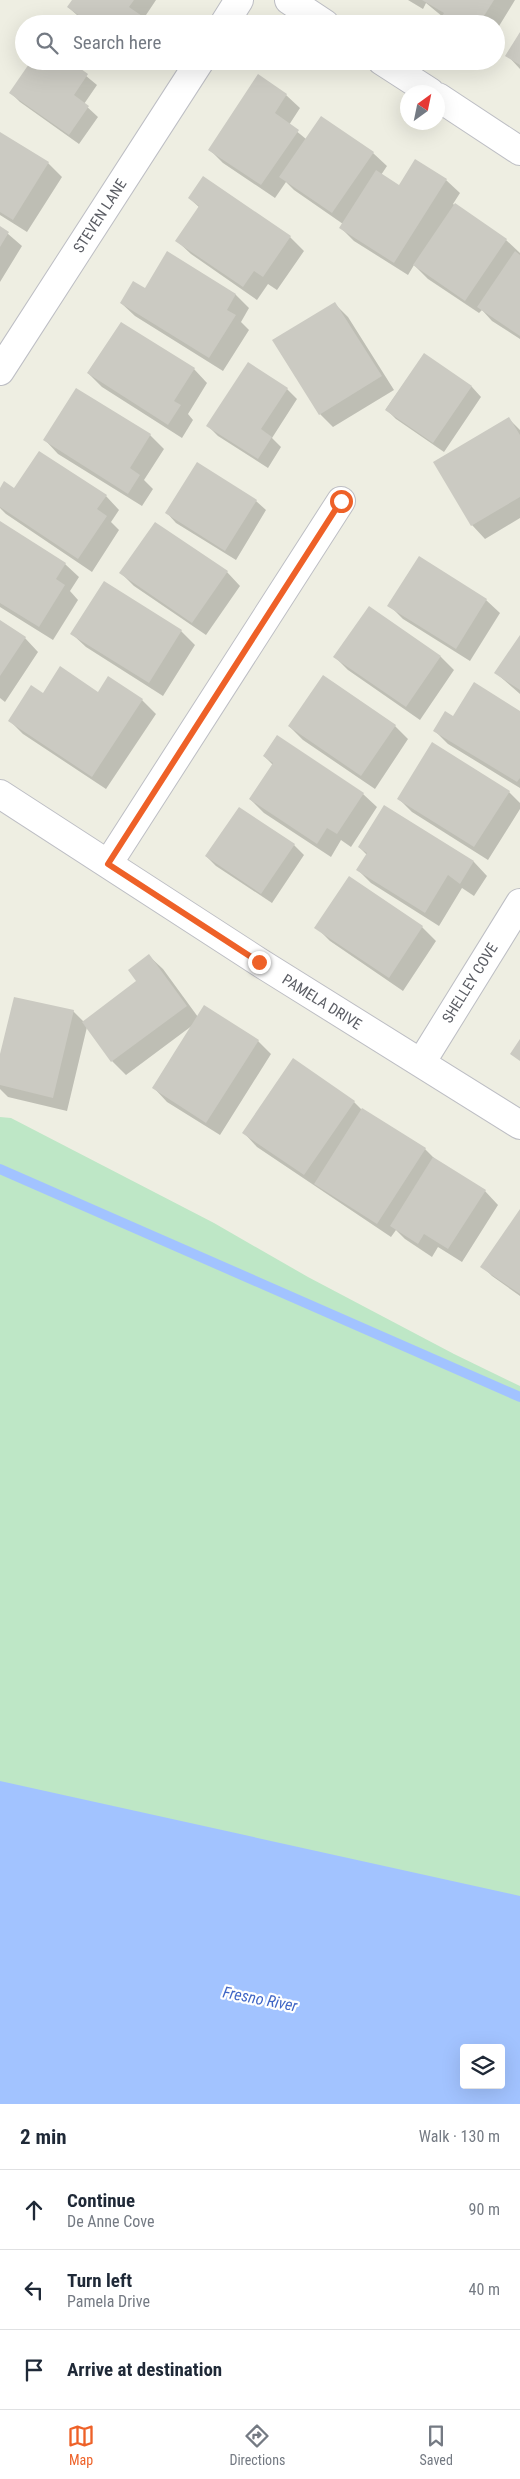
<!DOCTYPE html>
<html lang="en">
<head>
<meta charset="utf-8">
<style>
	body { margin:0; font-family:"Roboto Condensed",sans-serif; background:#f2f2f3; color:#1f2937 }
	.controls { position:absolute; right:15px; bottom:15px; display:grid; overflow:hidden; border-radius:5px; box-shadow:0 5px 20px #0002 }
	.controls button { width:45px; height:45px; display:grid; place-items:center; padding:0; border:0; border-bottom:1px solid #e0e1e3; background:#fff; color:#1f2937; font:25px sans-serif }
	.compass { position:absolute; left:400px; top:85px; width:45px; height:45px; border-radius:50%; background:#fff; box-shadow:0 5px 20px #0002; rotate:33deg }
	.stop { position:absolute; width:15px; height:15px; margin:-11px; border:4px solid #ee6128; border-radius:50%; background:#fff }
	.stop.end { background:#ee6128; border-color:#fff; box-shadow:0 1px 5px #0008 }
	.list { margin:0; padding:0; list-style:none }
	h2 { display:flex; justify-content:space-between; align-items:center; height:65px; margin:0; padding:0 20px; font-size:21px }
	h2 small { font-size:16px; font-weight:400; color:#747a83 }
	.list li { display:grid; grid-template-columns:32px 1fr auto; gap:15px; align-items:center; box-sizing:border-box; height:80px; padding:0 20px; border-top:1px solid #e0e1e3 }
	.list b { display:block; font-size:19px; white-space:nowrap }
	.list p { margin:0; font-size:16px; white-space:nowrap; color:#747a83 }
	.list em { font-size:16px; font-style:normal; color:#747a83 }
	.icon { flex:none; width:28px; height:28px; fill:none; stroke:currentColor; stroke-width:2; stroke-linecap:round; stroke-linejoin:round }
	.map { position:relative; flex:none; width:520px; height:2104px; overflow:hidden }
	.search { position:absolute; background:#fff; box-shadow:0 5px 20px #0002; left:15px; right:15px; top:15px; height:55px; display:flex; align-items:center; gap:12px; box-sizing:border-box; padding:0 18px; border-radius:28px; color:#747a83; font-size:19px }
	.sheet { height:305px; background:#fff }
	nav { display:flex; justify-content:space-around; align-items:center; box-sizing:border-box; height:70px; border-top:1px solid #e0e1e3; background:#fff; font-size:14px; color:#747a83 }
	nav a { display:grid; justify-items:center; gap:2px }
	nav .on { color:#ee6128 }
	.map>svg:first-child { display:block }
</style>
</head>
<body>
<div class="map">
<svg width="520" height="2104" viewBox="0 0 520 2104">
	<rect width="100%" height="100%" fill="#eeeee2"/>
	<path fill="#bee7c6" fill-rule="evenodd" d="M 0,1117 L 11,1118 L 214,1223 L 308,1277 L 454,1354 L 520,1386 L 520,2104 L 0,2104 ZM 464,2048 L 501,2048 L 501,2085 L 464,2085 Z"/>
	<path fill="#a2c3ff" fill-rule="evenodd" d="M 0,1781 L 520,1896 L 520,2104 L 0,2104 ZM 464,2048 L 501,2048 L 501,2085 L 464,2085 Z"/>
	<path fill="#0003" d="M 73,0 L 156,0 L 144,18 L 149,24 L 87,24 L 68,7 Z
		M 408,0 L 515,0 L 496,31 L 496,24 L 442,24 L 443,17 L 426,3 L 423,9 Z
		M 520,34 L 520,69 L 507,55 Z
		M 68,61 L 97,85 L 84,104 L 98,117 L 79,144 L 20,102 L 10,92 Z
		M 286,95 L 300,108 L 289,125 L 306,139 L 373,153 L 387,166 L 381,175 L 399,186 L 446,180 L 460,193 L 453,204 L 506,240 L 520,253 L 520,339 L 492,321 L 482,310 L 479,313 L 428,279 L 414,265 L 408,275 L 354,241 L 341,228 L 343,224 L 294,190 L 286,182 L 275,198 L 223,163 L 209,149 Z
		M 0,133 L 48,163 L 62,177 L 27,232 L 0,215 Z
		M 189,198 L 290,237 L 304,251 L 277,290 L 268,284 L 257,300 L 191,254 L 177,241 L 200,208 Z
		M 0,227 L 22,246 L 0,282 Z
		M 168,253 L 236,295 L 249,308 L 241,322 L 249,330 L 223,371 L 135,316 L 121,303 L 145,290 Z
		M 335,304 L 348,317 L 394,390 L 333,427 L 320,414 Z
		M 424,355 L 472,387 L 481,397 L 444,452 L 396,419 L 386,409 Z
		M 194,369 L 207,383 L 188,414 L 193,420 L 182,438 L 102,387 L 88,373 Z
		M 287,389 L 297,399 L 272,438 L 281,447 L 268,468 L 218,436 L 208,426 Z
		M 509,419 L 520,430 L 520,518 L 485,539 L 472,525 Z
		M 150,435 L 164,449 L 144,480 L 153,489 L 142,506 L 58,454 L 45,440 Z
		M 0,490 L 106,496 L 119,510 L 111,522 L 119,530 L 92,572 L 6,514 L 0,508 Z
		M 256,501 L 266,510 L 236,560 L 176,523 L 167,513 Z
		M 0,523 L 65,564 L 79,577 L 70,591 L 78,600 L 53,640 L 0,607 Z
		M 227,572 L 240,586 L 206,635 L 134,586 L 121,573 Z
		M 486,600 L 500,613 L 470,661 L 403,619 L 389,605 Z
		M 369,608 L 441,657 L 454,670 L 420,720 L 348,670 L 335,657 Z
		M 0,622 L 25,638 L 38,652 L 5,702 L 0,698 Z
		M 181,631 L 195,645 L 163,696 L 86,647 L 72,634 Z
		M 520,637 L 520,694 L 496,673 Z
		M 109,678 L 142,700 L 156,714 L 106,789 L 23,734 L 10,721 L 43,694 L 98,693 Z
		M 520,713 L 520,788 L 448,744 L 435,731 Z
		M 289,726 L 395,726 L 408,739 L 375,789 L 303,740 Z
		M 264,756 L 363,794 L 377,807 L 351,847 L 341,840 L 331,857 L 264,813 L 250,799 L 273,765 Z
		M 509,792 L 520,803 L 520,809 L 488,860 L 412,812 L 398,798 Z
		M 384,807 L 474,862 L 487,876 L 474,896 L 462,888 L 439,926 L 371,883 L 358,870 L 367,855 L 359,847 Z
		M 294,845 L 304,855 L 272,903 L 216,866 L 206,856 Z
		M 349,878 L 422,927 L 436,941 L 403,991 L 330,941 L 316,927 Z
		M 149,956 L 163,969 L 198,1017 L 258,1041 L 271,1054 L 220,1135 L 167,1102 L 154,1088 L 193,1025 L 126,1075 L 112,1061 L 87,1027 L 67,1111 L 8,1097 L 0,1089 L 0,1060 L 73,1011 L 84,1022 L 138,982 Z
		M 354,1102 L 362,1110 L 425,1149 L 437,1161 L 485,1191 L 498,1205 L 462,1262 L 438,1247 L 432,1257 L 405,1239 L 396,1230 L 391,1237 L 257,1147 L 244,1133 Z
		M 520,1211 L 520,1296 L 492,1276 L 482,1266 Z"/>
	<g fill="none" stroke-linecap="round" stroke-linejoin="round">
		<path stroke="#a2c3ff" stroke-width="10" d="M 0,1169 L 520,1397"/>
	</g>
	<path fill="#cbcac2" d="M 72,0 L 134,0 L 129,7 L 145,18 L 140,24 L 91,24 L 67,7 Z
		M 422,0 L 494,0 L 479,24 L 441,24 L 438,22 L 444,13 Z
		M 520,32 L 520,65 L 505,56 Z
		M 31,61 L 70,61 L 88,74 L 74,95 L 89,106 L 69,135 L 9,93 Z
		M 258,74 L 287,94 L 275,113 L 299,130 L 261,185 L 208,150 Z
		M 321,116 L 374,152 L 332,213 L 279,177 Z
		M 0,132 L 49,162 L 13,220 L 0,212 Z
		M 415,159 L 447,179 L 394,263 L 339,228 L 376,170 L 399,185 Z
		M 203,176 L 291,236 L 263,277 L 254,271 L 243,287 L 175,241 L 199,206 L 188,198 Z
		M 455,203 L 507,239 L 465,301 L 413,265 Z
		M 0,226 L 9,232 L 0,247 Z
		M 167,251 L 236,294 L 227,310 L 236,315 L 209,358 L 120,303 L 133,281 L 145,288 Z
		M 515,251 L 520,255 L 520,336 L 477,307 Z
		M 335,302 L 382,376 L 319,415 L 272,340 Z
		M 121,322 L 195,368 L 174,401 L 181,405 L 168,425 L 87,373 Z
		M 424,353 L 472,386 L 433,443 L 385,410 Z
		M 248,362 L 288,388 L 261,429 L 272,437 L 258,459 L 206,426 Z
		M 76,388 L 151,434 L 130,468 L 140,475 L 128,494 L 43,440 Z
		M 509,417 L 520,435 L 520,497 L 471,526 L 433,462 Z
		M 39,451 L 107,495 L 97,509 L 107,516 L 78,559 L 0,507 L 0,488 L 4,481 L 14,488 Z
		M 197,462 L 257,500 L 225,551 L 165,513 Z
		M 0,521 L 66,563 L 56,579 L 65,585 L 39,627 L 0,603 Z
		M 155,522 L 228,571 L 192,623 L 119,573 Z
		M 419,556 L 487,599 L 456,649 L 387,606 Z
		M 104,581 L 182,630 L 149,683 L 70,634 Z
		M 369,606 L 441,656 L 406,707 L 333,657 Z
		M 0,620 L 26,637 L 0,676 Z
		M 520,635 L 520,690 L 494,673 Z
		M 60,666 L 98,692 L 108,676 L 143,699 L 92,777 L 8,721 L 31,685 L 43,693 Z
		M 323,675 L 396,725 L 361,776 L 288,726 Z
		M 474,682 L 520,711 L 520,778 L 517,782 L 433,731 L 445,711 L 453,716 Z
		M 277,735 L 364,793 L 337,834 L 327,828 L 317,844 L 249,799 L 273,763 L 263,756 Z
		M 432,742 L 510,791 L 474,847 L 397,799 Z
		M 384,805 L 474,861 L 460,884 L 448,875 L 425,913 L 356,870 L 367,853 L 358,847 Z
		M 239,807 L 295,844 L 261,894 L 205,856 Z
		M 349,876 L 423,926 L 389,978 L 314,928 Z
		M 149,954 L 187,1006 L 111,1062 L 82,1022 L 136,981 L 128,970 Z
		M 14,997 L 74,1010 L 53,1098 L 0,1085 L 0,1054 Z
		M 204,1005 L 259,1040 L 206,1123 L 152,1088 Z
		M 520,1039 L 520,1061 L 510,1054 Z
		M 293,1058 L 355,1101 L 304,1175 L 242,1133 Z
		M 362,1108 L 426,1148 L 377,1224 L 314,1184 Z
		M 433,1157 L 486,1190 L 448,1249 L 424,1234 L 418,1244 L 390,1226 Z
		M 520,1209 L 520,1294 L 480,1267 Z"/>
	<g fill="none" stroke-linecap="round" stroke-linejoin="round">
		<defs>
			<path id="street" d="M 289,0 L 325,24
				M 224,24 L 239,0
				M 382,61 L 430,92
				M 438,97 L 520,151
				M 0,371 L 200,61
				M 0,794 L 259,962 L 520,1125
				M 108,864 L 341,501
				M 421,1063 L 520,903"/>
		</defs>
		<use href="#street" stroke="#bdbec4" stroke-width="30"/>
		<use href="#street" stroke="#fff" stroke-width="28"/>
	</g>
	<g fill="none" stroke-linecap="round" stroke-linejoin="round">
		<path stroke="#ee6128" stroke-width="6" d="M 259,962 L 108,864 L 341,501"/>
	</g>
	<g text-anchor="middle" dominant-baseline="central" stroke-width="4.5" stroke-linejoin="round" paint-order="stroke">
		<g font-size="15" fill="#5b5d64" stroke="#fff">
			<text transform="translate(100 216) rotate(-57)">STEVEN LANE</text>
			<text transform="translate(470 983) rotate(-58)">SHELLEY COVE</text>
			<text transform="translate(322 1002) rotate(32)">PAMELA DRIVE</text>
		</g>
		<g font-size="16" font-style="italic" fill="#4066c6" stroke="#fff">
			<text transform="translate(260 1999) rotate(11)">Fresno River</text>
		</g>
	</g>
</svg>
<div class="controls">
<button><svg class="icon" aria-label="layers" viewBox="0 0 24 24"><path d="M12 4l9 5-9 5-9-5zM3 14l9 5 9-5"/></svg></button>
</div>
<svg class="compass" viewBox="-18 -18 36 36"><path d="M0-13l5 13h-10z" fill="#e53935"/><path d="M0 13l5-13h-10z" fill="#747a83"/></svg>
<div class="stop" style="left:341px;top:501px"></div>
<div class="stop end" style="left:259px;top:962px"></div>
<div class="search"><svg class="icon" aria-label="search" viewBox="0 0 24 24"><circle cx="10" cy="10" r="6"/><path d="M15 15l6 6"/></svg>Search here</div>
</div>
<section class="sheet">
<h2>2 min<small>Walk · 130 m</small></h2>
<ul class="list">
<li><svg class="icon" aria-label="ahead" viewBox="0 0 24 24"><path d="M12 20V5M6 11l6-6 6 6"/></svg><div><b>Continue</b><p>De Anne Cove</p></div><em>90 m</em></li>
<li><svg class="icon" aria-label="left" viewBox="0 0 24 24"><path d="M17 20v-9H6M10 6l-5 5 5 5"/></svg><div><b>Turn left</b><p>Pamela Drive</p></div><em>40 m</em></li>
<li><svg class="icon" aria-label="arrive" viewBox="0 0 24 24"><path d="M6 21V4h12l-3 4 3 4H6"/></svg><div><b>Arrive at destination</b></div></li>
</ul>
</section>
<nav>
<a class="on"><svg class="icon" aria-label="map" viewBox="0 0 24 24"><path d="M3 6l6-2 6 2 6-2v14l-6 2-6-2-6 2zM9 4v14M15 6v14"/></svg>Map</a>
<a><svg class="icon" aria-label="directions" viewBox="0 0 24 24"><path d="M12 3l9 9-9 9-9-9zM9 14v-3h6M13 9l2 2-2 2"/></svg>Directions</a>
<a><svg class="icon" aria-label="saved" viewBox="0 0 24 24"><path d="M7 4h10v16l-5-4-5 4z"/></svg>Saved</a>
</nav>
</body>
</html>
